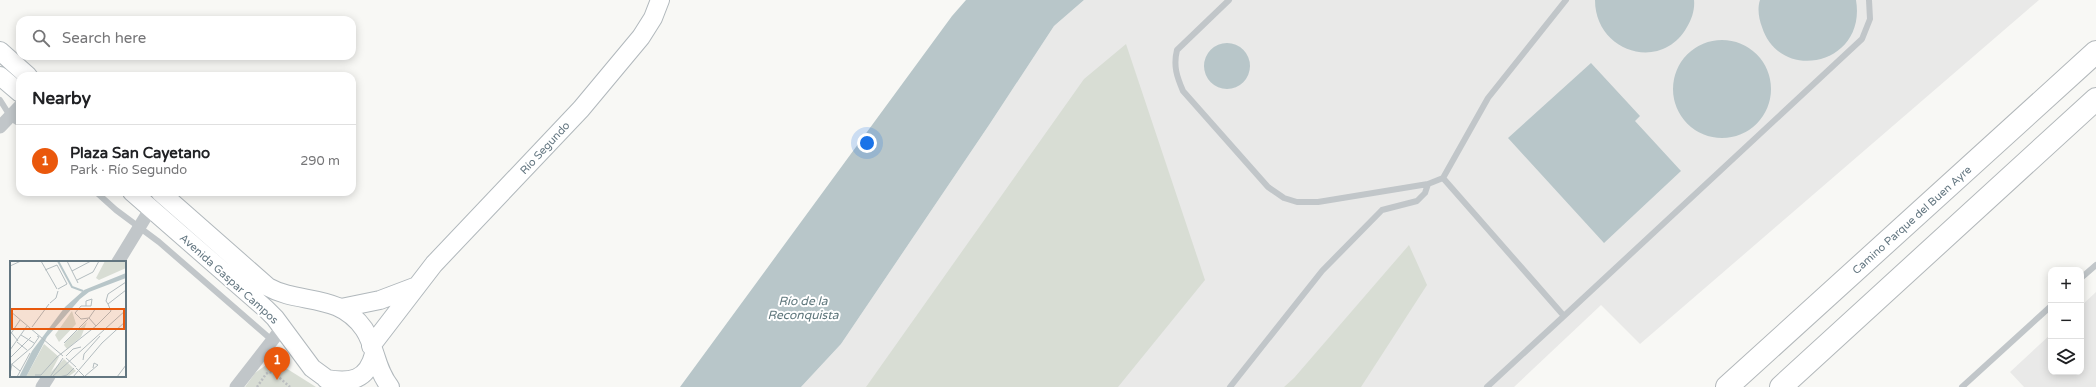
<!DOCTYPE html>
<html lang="en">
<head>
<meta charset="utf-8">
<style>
	body { margin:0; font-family:"Varela Round",sans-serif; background:#f2f2f2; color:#202124 }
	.controls { position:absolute; right:12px; bottom:12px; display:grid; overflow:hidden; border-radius:8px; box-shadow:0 2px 10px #0003 }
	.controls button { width:36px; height:36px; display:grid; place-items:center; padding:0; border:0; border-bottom:1px solid #e0e0e0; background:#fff; color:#202124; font:20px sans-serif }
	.you { position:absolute; left:867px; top:143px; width:14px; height:14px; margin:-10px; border:3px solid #fff; border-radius:50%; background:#1a73e8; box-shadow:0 0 0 6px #1a73e833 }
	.badge { display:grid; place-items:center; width:26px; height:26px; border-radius:50%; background:#ea580c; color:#fff; font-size:13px; font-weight:700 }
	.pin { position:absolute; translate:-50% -33px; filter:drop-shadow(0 1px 2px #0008) }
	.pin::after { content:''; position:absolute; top:21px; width:14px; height:12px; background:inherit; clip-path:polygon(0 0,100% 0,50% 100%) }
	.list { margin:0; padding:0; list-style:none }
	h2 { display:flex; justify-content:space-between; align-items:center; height:52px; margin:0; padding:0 16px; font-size:17px }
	h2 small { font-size:13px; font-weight:400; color:#757577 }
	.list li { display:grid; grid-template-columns:26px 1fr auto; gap:12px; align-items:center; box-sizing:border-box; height:72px; padding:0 16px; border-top:1px solid #e0e0e0 }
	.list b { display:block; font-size:15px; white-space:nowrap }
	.list p { margin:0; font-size:13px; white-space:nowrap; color:#757577 }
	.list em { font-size:13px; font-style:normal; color:#757577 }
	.icon { flex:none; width:22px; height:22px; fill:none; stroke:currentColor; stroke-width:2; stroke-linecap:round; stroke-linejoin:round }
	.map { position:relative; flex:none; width:2096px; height:387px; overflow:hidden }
	.search { position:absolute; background:#fff; box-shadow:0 2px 10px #0003; left:16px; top:16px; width:340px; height:44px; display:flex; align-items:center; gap:10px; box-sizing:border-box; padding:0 14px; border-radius:12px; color:#757577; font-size:15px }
	.panel { position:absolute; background:#fff; box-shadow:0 2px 10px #0003; left:16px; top:72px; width:340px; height:124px; border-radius:12px }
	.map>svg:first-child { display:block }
</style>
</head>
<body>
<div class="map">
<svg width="2096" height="387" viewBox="0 0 2096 387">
	<rect width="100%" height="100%" fill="#f8f8f5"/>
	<path fill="#e9e9e8" d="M 1084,0 L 2039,0 L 1640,344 L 1601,305 L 1514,387 L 801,387 L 841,344 L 989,125 L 1054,26 Z
		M 2096,292 L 2096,387 L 2024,387 L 2010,372 L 2051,334 L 2051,372 L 2081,372 L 2081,306 Z"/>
	<path fill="#d8ddd4" d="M 1126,44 L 1205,280 L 1118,387 L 866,387 L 1084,79 Z
		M 1409,245 L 1427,285 L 1361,387 L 1284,387 L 1294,378 Z
		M 273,360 L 316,387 L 245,387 L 255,373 Z"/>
	<path fill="#b8c6c9" d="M 966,0 L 1084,0 L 1054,26 L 989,125 L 841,344 L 801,387 L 680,387 L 952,16 Z
		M 1595,0 L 1694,0 C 1695,9 1692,19 1687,27 C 1661,73 1595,52 1595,0 Z
		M 1760,0 L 1856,0 C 1867,65 1780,84 1762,27 C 1759,19 1757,9 1760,0 Z
		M1673 89a49 49 0 1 1 98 0a49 49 0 1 1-98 0Z
		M1204 66a23 23 0 1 1 46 0a23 23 0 1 1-46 0Z
		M 1591,63 L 1640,116 L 1635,121 L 1681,171 L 1604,243 L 1508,138 Z"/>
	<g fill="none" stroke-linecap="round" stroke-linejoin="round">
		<defs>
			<path id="secondary" d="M 0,51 L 28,76
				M 0,76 L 20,93
				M 132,192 L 266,309 L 275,318 L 312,368 L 338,387
				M 160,192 L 268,287 C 300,305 338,292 364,329 C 376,347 375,368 390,387
				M 341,308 L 380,300 L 417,286
				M 371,346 L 434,264 L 581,109 L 641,37 L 653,18 L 660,0
				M 326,379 C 350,383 367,381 374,354"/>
			<path id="highway" d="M 1727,387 L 2096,52
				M 1781,387 L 2096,99"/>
		</defs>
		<use href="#secondary" stroke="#b1b8bc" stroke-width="20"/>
		<use href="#highway" stroke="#b2b7ba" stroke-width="24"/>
		<path stroke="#bbbec0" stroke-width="2.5" stroke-dasharray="2 2" stroke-linecap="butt" d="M 257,387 L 266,374 L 269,372 L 274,373 L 290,387"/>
		<path stroke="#c1c6c9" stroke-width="6" d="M 1229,0 L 1177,50 C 1173,66 1177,77 1183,91 L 1268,187 L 1284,198 L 1297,202 L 1318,202 L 1428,184 L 1443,178
			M 0,100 L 12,119 L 20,124
			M 96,192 L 116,210 L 159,242 L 273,341
			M 2081,278 L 2096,265
			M 1564,316 L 1862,39 L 1870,19 L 1869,0
			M 1230,387 L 1322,271 L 1382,210 L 1417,201 L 1425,193 L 1428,184
			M 1487,387 L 1564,316 L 1443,178 L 1488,98 L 1566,0
			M 1962,387 L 2051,306"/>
		<path stroke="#c1c6c9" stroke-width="13" d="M 0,127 L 20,106
			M 118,262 L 151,208
			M 42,387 L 49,376
			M 236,387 L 282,328"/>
		<use href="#secondary" stroke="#fff" stroke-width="18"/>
		<use href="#highway" stroke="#fff" stroke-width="22"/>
	</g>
	<g text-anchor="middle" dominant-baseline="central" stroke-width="4" stroke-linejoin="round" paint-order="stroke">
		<g font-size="11" fill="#637680" stroke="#fff">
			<text transform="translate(545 148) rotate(-47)">Río Segundo</text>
			<text transform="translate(1912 220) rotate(-42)">Camino Parque del Buen Ayre</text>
			<text transform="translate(229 279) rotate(42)">Avenida Gaspar Campos</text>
		</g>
		<g font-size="12" font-style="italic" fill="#5e767b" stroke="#fff">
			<text x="803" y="301">Río de la<tspan x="803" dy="14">Reconquista</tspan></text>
		</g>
	</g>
	<g transform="translate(10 261)">
		<rect width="116" height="116" fill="#f8f8f5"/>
		<path d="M 95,0 L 116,0 L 116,7 L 89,19 L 86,17 ZM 62,50 L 66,63 L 49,81 L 45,74 ZM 77,61 L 71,76 L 57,88 L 54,84 L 56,80 ZM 34,83 L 49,96 L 41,111 L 54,98 L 66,110 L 58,116 L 16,116 Z" fill="#d8ddd4"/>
		<path d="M 116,12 L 116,17 L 79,31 L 70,38 L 37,76 L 16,116 L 9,116 L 22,90 L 55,46 L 74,29 Z" fill="#b8c6c9"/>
		<path fill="none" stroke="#b8c6c9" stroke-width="2" d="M 48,0 L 62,26 L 73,30"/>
		<path fill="none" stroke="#b3bcbf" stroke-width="1" d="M 31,0 L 47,28M 57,0 L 68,22M 0,5 L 11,0M 35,9 L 47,4 L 57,23 L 48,28M 62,10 L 81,0M 67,19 L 83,11 L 89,0M 116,21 L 98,33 L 96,40 L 98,43 L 116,29M 40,42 L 46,37 L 48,30M 76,45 L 76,40 L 82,38 L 81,45 L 71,45 L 65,52 L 71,58 L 79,57M 0,50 L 53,95M 86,65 L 101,50 L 98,43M 22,66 L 39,43M 0,70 L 8,80M 0,74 L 10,59M 11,74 L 24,82M 7,81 L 17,89M 54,82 L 78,58M 0,89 L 17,65M 56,95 L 63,88 L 71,86M 0,97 L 21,76M 56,97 L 66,106M 73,99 L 74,93 L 90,75M 0,102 L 10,110M 66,107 L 75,116M 0,113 L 2,103 L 22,86 L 29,76 L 27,75M 25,114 L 31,114 L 47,96 L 86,65 L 79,57 L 86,47M 75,115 L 88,104 L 84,102 L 83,107M 7,116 L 20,92M 40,116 L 53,97M 42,116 L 116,49M 49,116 L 57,114 L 64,107M 63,116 L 92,82 L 116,60M 107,116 L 116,104"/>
		<path fill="#e8590c" fill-opacity="0.15" stroke="#e8590c" stroke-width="2" d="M 2,48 L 114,48 L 114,68 L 2,68 Z"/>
		<rect width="116" height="116" fill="none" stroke="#637680" stroke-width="2"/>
	</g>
</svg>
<div class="controls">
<button>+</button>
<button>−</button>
<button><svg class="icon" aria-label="layers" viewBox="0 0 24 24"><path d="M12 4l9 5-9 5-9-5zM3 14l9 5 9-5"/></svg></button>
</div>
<div class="you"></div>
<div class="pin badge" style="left:277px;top:380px">1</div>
<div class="search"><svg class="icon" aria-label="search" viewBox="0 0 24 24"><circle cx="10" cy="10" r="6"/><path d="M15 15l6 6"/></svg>Search here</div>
<section class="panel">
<h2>Nearby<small></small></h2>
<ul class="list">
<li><span class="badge">1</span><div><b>Plaza San Cayetano</b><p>Park · Río Segundo</p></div><em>290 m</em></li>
</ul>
</section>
</div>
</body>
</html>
